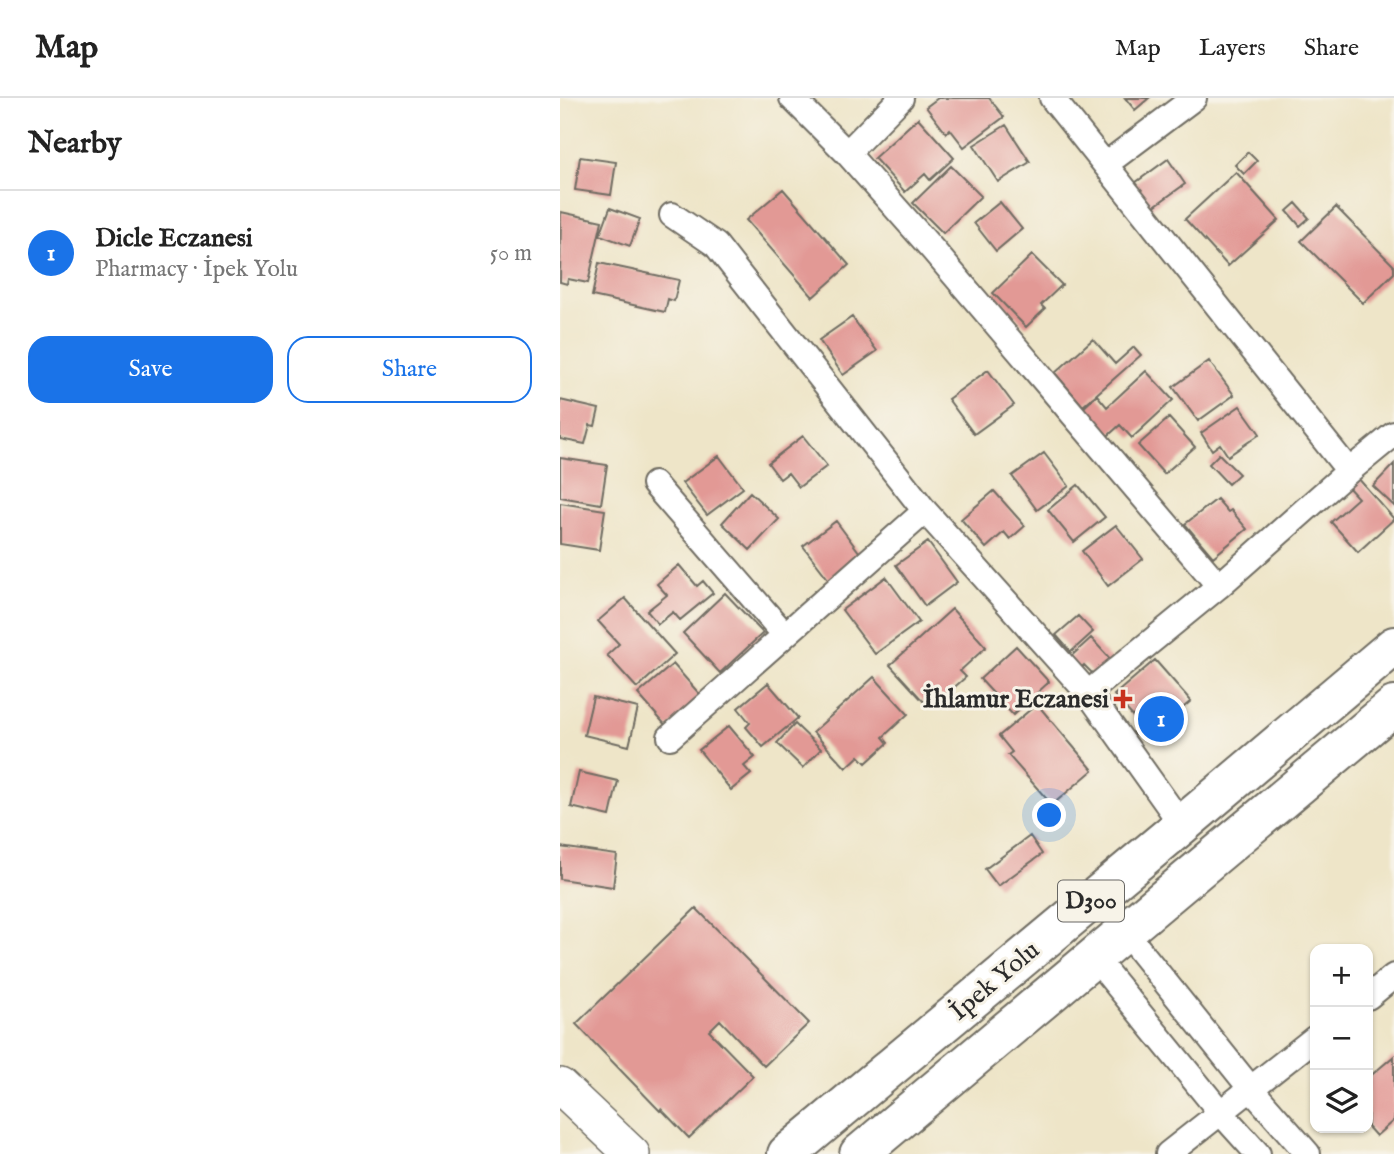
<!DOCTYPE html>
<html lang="en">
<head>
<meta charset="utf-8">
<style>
	body { margin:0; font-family:"IM FELL English",serif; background:#f6f6f6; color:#222 }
	.controls { position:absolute; right:21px; bottom:21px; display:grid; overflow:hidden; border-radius:14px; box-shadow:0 2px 5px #0004 }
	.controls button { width:63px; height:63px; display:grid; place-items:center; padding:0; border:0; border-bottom:2px solid #e0e0e0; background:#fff; color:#222; font:35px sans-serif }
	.you { position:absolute; left:490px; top:718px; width:24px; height:24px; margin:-18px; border:5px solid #fff; border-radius:50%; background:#1a73e8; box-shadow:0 0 0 10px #1a73e833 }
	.badge { display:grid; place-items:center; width:46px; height:46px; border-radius:50%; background:#1a73e8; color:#fff; font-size:23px; font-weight:700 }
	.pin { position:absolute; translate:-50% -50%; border:4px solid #fff; box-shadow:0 2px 7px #0006 }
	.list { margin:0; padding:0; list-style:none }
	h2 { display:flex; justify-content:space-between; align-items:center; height:91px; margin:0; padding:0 28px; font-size:30px }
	h2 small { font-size:23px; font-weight:400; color:#767676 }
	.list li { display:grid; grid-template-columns:46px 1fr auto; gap:21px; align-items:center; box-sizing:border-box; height:126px; padding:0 28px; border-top:2px solid #e0e0e0 }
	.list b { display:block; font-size:26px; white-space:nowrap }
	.list p { margin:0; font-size:23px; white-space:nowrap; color:#767676 }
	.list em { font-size:23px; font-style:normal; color:#767676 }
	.actions { display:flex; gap:14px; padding:21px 28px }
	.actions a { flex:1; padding:16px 0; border:2px solid #1a73e8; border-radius:21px; text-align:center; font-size:24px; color:#1a73e8 }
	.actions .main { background:#1a73e8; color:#fff }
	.icon { flex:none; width:38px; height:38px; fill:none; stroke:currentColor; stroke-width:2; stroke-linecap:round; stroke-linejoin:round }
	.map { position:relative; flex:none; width:834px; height:1056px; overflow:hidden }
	header { display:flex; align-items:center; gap:42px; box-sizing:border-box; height:98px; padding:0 35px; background:#fff; border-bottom:2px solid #e0e0e0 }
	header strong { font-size:33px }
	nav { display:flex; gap:38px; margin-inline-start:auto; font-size:24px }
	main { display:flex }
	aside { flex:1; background:#fff }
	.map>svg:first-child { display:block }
</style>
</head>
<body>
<header>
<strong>Map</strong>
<nav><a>Map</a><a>Layers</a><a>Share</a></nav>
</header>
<main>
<aside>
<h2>Nearby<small></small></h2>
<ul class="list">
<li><span class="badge">1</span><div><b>Dicle Eczanesi</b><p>Pharmacy · İpek Yolu</p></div><em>50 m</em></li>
</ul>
<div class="actions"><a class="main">Save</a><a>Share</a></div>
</aside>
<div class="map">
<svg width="834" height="1056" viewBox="0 0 834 1056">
	<rect width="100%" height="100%" fill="#f7f3e8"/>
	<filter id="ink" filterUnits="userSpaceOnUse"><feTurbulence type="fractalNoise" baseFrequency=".0143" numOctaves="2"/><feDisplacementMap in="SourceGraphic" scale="14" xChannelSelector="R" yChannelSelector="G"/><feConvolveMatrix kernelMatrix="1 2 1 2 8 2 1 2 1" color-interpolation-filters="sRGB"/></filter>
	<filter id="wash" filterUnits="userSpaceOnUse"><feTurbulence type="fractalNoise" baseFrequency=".00686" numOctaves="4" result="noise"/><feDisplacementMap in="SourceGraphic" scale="28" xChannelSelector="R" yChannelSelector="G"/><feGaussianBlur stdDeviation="1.57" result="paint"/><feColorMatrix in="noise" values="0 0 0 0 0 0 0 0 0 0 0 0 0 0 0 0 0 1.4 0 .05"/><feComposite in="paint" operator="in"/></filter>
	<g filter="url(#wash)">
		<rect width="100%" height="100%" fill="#eee5c8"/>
		<g id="blocks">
			<path fill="#e29995" d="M 378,0 L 429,0 L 444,19 L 404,49 L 390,31 L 386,35 L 366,9 Z
				M 565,0 L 589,0 L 575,12 Z
				M 358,20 L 394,60 L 370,82 L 365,76 L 345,94 L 314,60 Z
				M 446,27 L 470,64 L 438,84 L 414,47 Z
				M 688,54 L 697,63 L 684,76 L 675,67 Z
				M 20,59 L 56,64 L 51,97 L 15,92 Z
				M 608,61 L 625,86 L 586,114 L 568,90 Z
				M 391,68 L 421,98 L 383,135 L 353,105 Z
				M 676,74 L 719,122 L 668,168 L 625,121 Z
				M 223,91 L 289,167 L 253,199 L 186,122 Z
				M 440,104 L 462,131 L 436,153 L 414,125 Z
				M 736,105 L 749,120 L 740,128 L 727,113 Z
				M 776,109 L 834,168 L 834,175 L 803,205 L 741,143 Z
				M 50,110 L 80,121 L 70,148 L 40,137 Z
				M 1,114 L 42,123 L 28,185 L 8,181 L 7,186 L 0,184 Z
				M 472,157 L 502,187 L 481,207 L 485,211 L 466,229 L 433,195 Z
				M 39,165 L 119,182 L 114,203 L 108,201 L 105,214 L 32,198 Z
				M 292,219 L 317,253 L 283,277 L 259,242 Z
				M 533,241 L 555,266 L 574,249 L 581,257 L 523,308 L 495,275 Z
				M 649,263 L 674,297 L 638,323 L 613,289 Z
				M 428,272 L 454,307 L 414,336 L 388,301 Z
				M 586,273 L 613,302 L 572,340 L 560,327 L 541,344 L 516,317 L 537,297 L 547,309 Z
				M 0,302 L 39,311 L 35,328 L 30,327 L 25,346 L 0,341 Z
				M 680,308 L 700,336 L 668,358 L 660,346 L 652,352 L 641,335 Z
				M 609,320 L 635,349 L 604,376 L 578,347 Z
				M 243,338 L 267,368 L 239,389 L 228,375 L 220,381 L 208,365 Z
				M 484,355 L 509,388 L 477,412 L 452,378 Z
				M 659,356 L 679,376 L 668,386 L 649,366 Z
				M 159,358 L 183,390 L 147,417 L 122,385 Z
				M 0,360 L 47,367 L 41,406 L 0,399 Z
				M 834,366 L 834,408 L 813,388 Z
				M 797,379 L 834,421 L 798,454 L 771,424 L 798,400 L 787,388 Z
				M 518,387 L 545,419 L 514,444 L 488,412 Z
				M 434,393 L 465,428 L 450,441 L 444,434 L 426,450 L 401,421 Z
				M 190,394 L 219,421 L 190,452 L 162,425 Z
				M 657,401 L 668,414 L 671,412 L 687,431 L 653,459 L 625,426 Z
				M 0,405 L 45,412 L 39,452 L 0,446 Z
				M 276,423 L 302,458 L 269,482 L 243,448 Z
				M 556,427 L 583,461 L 548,488 L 522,453 Z
				M 368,444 L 397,484 L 365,508 L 336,467 Z
				M 119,467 L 137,488 L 143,483 L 153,495 L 120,522 L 113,514 L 98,526 L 87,513 L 107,497 L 97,486 Z
				M 326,479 L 359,524 L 315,556 L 282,512 Z
				M 165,495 L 203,535 L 160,575 L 123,535 Z
				M 65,500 L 115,556 L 77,590 L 47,557 L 59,546 L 38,523 Z
				M 392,511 L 426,549 L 400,573 L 406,579 L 382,600 L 376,593 L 364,604 L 330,567 Z
				M 518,518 L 533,534 L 511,554 L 496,537 Z
				M 531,540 L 554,565 L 537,580 L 524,567 L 517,574 L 507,562 Z
				M 456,548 L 489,584 L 453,617 L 420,581 Z
				M 595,562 L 631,603 L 590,638 L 554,597 Z
				M 113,566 L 143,600 L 108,630 L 78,596 Z
				M 314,579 L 348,616 L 323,639 L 328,645 L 306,665 L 299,658 L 286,670 L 253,634 Z
				M 208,585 L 238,620 L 203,649 L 186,629 L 190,625 L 178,610 Z
				M 33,599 L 78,610 L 69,648 L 24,637 Z
				M 477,606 L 533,672 L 492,707 L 448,657 L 452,654 L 439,638 Z
				M 235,626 L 261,651 L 243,670 L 217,645 Z
				M 169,628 L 195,659 L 184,668 L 191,676 L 171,692 L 139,652 Z
				M 19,674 L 58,683 L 50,718 L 11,709 Z
				M 470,738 L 482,756 L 438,788 L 425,771 Z
				M 0,749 L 57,757 L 53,789 L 0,781 Z
				M 136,810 L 249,925 L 204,968 L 160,922 L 149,933 L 193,978 L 129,1040 L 101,1011 L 100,1013 L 16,926 Z
				M 834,958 L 834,1022 L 816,1038 L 808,1029 L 808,980 Z"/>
		</g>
	</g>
	<g filter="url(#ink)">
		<use href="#blocks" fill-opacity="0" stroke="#6f6c62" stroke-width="2"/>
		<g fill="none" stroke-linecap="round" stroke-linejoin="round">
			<defs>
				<path id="street" d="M 232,0 L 287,55 L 373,152 L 659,488
					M 492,0 L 789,373
					M 287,55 L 341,0
					M 546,66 L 634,0
					M 112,117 L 156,147 L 365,413 L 528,595 L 622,727
					M 94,386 L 225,537
					M 528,595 L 659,488 L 789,373 L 834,336
					M 110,639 L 365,413
					M 565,834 L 691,991 L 748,1056
					M 534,859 L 661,1015 L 698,1056
					M 808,899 L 834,878
					M 608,1056 L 755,940"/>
				<path id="secondary" d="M 0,988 L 72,1056"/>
				<path id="highway" d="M 227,1056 L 622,727 L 834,548
					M 299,1056 L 834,608"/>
			</defs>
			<use href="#street" stroke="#6f6c62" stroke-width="28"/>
			<use href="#secondary" stroke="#6f6c62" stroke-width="38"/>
			<use href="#highway" stroke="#6f6c62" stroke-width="42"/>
			<use href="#street" stroke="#fff" stroke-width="24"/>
			<use href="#secondary" stroke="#fff" stroke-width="35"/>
			<use href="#highway" stroke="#fff" stroke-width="38"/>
		</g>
	</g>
	<path fill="#c8321e" stroke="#f7f3e8" stroke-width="2.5" d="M559.5 590.5h7v7h7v7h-7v7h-7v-7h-7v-7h7z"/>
	<g text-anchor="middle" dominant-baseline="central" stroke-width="6" stroke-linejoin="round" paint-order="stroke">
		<rect fill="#f7f3e8" stroke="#686764" stroke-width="2" x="498" y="782.5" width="66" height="41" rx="5"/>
		<g font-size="24" font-weight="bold" fill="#2b2b2b">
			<text x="531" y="803">D300</text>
		</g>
		<g font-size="26" font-weight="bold" fill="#2b2b2b" stroke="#f7f3e8" text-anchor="end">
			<text x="549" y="601">İhlamur Eczanesi</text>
		</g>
		<g font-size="26" fill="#2b2b2b" stroke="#f7f3e8">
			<text transform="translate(435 883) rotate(-40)">İpek Yolu</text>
		</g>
	</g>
</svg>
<div class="controls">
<button>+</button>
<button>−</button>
<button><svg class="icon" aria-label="layers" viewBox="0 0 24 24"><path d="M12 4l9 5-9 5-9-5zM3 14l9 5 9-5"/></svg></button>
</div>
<div class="you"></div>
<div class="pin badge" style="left:601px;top:621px">1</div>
</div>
</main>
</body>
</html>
